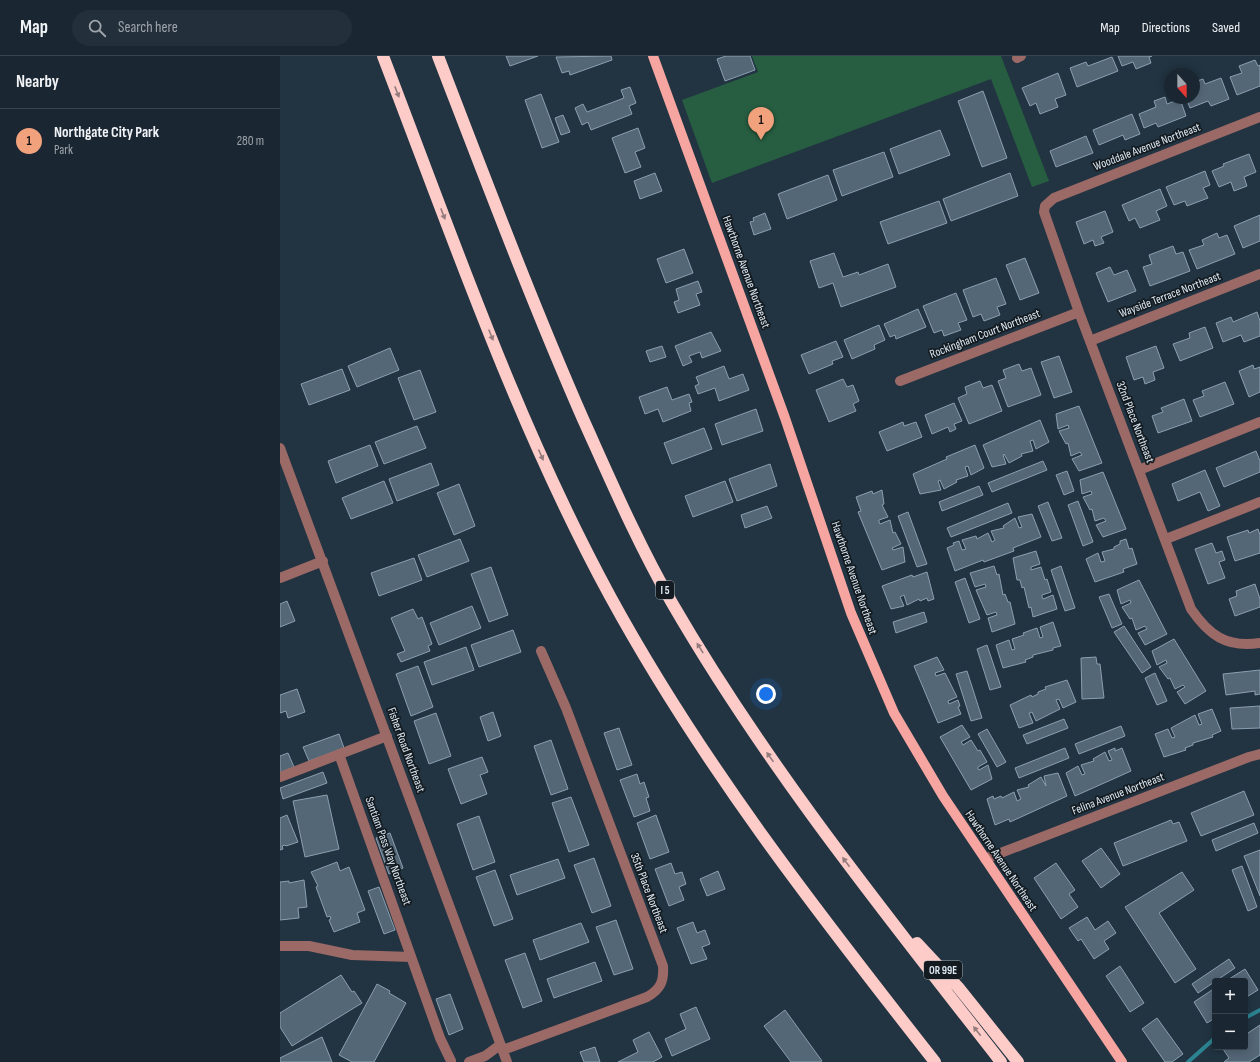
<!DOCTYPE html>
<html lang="en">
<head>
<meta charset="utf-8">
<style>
	body { margin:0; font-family:"Sofia Sans Condensed",sans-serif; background:#232f3a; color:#f1f3f6 }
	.controls { position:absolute; right:12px; bottom:12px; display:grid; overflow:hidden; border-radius:4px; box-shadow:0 2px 10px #0003 }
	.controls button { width:36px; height:36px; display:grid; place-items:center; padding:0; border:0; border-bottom:1px solid #38444d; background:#1a2732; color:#f1f3f6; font:20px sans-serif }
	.compass { position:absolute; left:884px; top:12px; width:36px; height:36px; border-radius:50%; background:#1a2732; box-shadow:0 2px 10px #0003; rotate:159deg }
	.you { position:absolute; left:486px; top:638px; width:14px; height:14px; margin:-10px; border:3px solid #fff; border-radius:50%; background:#1a73e8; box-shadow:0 0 0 6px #1a73e833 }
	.badge { display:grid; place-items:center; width:26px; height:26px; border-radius:50%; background:#f1a17c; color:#111; font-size:13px; font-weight:700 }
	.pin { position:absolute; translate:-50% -33px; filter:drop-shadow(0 1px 2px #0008) }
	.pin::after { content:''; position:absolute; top:21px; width:14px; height:12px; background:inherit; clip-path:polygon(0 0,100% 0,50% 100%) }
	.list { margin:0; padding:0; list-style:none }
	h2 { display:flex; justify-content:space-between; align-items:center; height:52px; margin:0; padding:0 16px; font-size:17px }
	h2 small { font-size:13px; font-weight:400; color:#9fa5ac }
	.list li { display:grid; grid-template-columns:26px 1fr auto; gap:12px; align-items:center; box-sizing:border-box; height:64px; padding:0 16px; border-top:1px solid #38444d }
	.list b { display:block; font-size:15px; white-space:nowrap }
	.list p { margin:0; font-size:13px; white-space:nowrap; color:#9fa5ac }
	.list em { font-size:13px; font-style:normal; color:#9fa5ac }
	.icon { flex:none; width:22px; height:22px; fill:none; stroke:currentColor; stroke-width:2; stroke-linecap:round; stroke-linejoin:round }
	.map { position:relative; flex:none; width:980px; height:1006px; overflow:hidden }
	header { display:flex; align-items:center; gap:24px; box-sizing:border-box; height:56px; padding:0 20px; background:#1a2732; border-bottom:1px solid #38444d }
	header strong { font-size:19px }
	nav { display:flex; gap:22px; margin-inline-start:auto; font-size:14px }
	.search { width:280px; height:36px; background:#232f3a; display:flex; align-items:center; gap:10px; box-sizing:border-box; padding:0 14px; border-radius:22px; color:#9fa5ac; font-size:15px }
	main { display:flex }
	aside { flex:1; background:#1a2732 }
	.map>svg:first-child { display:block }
</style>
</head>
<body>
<header>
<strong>Map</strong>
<div class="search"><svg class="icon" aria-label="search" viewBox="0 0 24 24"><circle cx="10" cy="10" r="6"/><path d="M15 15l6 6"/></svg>Search here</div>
<nav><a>Map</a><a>Directions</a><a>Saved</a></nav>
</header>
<main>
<aside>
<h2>Nearby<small></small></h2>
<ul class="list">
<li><span class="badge">1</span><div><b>Northgate City Park</b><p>Park</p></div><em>280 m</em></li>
</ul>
</aside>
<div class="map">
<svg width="980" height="1006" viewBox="0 0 980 1006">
	<rect width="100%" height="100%" fill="#223442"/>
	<path fill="#275e41" d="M 472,0 L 721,0 L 769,125 L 752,131 L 711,23 L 432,127 L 402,44 L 478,16 Z"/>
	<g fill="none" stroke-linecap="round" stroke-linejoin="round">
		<path stroke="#2c8392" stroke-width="4" d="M 965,962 L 980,954
			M 908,1006 L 935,982"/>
	</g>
	<path fill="#546777" stroke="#8a9fb0" d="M 226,0 L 258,0 L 230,10 Z
		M 331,0 L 332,4 L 290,19 L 289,15 L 282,17 L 276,1 Z
		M 446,0 L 470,0 L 475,14 L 445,25 L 437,3 Z
		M 838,0 L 872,0 L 869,1 L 871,7 L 856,13 L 853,6 L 842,10 Z
		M 832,1 L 838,15 L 797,31 L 790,12 L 806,6 L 808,10 Z
		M 975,4 L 978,10 L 980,9 L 980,30 L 957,39 L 950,21 L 962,17 L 959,10 Z
		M 778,17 L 786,39 L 775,43 L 778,51 L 760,58 L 756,47 L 750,50 L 742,32 Z
		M 941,22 L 949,43 L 931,50 L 928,45 L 910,52 L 906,42 L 914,42 L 914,26 L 923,23 L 925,28 Z
		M 350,31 L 356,47 L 349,50 L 352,58 L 311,74 L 308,66 L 302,69 L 295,52 L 303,48 L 307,56 L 344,42 L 341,34 Z
		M 703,35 L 727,102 L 702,111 L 678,45 Z
		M 261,38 L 279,86 L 262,92 L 245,44 Z
		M 885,41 L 887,48 L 900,43 L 906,60 L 878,71 L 876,67 L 864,72 L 859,58 L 876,51 L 874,45 Z
		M 852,58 L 860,78 L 845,84 L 843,79 L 819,89 L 813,74 Z
		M 283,59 L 290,76 L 281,79 L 275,62 Z
		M 358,72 L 365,92 L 355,96 L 361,111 L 345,117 L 332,82 Z
		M 660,74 L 670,99 L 619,118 L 610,93 Z
		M 806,80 L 813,97 L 776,111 L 770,95 Z
		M 604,96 L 613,121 L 562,140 L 553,114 Z
		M 969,98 L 976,116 L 964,121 L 967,130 L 954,135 L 951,126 L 939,131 L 932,115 L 944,110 L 943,108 Z
		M 925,115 L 930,129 L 923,132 L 928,142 L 907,150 L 905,145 L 894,149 L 886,131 Z
		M 375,117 L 382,135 L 360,143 L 354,125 Z
		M 730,117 L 738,140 L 671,165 L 663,143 Z
		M 548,119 L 557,144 L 507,163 L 498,138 Z
		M 880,133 L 887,150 L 876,155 L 880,164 L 860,172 L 855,162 L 849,165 L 842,149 Z
		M 659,145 L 667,167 L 608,188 L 600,166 Z
		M 825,155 L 833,176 L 821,181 L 824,187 L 815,190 L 813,184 L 804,188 L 796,166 Z
		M 485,157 L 491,173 L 474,179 L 470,166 L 474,165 L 473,162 Z
		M 980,159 L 980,185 L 963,192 L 954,170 Z
		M 937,177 L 939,182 L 947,179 L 955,198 L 917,213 L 909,194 L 924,189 L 922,184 Z
		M 893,190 L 896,198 L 903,196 L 910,215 L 870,230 L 863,211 L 872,208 L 869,199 Z
		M 404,193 L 413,217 L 386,227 L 377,203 Z
		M 554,197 L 563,221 L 578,216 L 579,219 L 608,208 L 616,231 L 561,251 L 553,227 L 539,232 L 530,205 Z
		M 745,202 L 759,237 L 740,244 L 726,209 Z
		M 830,211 L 834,219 L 847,214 L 856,235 L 828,246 L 816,217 Z
		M 716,222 L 726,248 L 717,251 L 720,259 L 704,265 L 701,258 L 693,261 L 683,234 Z
		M 418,225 L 422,236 L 416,238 L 420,249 L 398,257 L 394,246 L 399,244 L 396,233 Z
		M 676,237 L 687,264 L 678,267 L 681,274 L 664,280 L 662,274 L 654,277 L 643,250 Z
		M 638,253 L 646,271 L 616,283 L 615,279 L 610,281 L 604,268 Z
		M 977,256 L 980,265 L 980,280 L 964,286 L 961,279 L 943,286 L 936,267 L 951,261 L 953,266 Z
		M 599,269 L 605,284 L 594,289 L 595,293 L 572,303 L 564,284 Z
		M 925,271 L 933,292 L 900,305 L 893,288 L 910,282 L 909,277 Z
		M 431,276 L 441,295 L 422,302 L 420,296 L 409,300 L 412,306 L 403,310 L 395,290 Z
		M 556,285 L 563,301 L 552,305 L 553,308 L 529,318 L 521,299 Z
		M 382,290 L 386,301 L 370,306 L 366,295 Z
		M 876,290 L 884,312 L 873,316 L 875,324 L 865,328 L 863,321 L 854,324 L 846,301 Z
		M 110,292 L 119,314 L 77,331 L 68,310 Z
		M 779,300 L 792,336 L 774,342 L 761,306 Z
		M 739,308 L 742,315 L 751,312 L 761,339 L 728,351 L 718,325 L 726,322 L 723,314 Z
		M 973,309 L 974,313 L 980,311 L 980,336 L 969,341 L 959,315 Z
		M 444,310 L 449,323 L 463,318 L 469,334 L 439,345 L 435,332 L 418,338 L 415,330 L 419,328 L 416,321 Z
		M 62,313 L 70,334 L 29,349 L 21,328 Z
		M 140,314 L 156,356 L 134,364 L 118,322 Z
		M 563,323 L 567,331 L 573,329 L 579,345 L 573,348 L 576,355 L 549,366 L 536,334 Z
		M 700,325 L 703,332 L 712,329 L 722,355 L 689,368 L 678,342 L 687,338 L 685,331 Z
		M 945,326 L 954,348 L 920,361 L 913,344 L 924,340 L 922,335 Z
		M 387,331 L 392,344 L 409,338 L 412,346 L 409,347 L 411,355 L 383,366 L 378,353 L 365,358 L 359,341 Z
		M 904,343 L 912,365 L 878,377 L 872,360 L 883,356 L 881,352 Z
		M 674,347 L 682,365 L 674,368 L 676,373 L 670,376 L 668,371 L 652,378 L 645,359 Z
		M 799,350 L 822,407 L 799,415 L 792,403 L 802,399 L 800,396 L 791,400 L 788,387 L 786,388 L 779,375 L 789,372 L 788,369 L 778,373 L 776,358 Z
		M 476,353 L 483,375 L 442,389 L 435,368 Z
		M 760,364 L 769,386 L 756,393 L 753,384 L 750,385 L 753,395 L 741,398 L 742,400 L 729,407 L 724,398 L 723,399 L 726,408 L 712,411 L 703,389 Z
		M 623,366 L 624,370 L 636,366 L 642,381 L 607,395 L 599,376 Z
		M 137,370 L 146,392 L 104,408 L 95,386 Z
		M 424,372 L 432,393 L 392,408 L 384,387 Z
		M 90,389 L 98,410 L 56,427 L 48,405 Z
		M 695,389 L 704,412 L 691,419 L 688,410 L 685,411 L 688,420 L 676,424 L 677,426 L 664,433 L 660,424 L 658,425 L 661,434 L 640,438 L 633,418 L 667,403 L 666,401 Z
		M 976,395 L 980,405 L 980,416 L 944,431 L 936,412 Z
		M 763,405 L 767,414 L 712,436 L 708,427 Z
		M 151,407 L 159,429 L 117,445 L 109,423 Z
		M 490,408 L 497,430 L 457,445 L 449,423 Z
		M 925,414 L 940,450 L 928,455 L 920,436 L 898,445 L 892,428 Z
		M 787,415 L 794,435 L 784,439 L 776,419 Z
		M 823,416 L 846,473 L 823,481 L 816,469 L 826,465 L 824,462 L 815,465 L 812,453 L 810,454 L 803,441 L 812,438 L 811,435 L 802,438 L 800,424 Z
		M 104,425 L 113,447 L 71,463 L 62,442 Z
		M 445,425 L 453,446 L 413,461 L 405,440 Z
		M 179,428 L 195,470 L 174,479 L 157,437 Z
		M 699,430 L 703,439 L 662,455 L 659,446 Z
		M 602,434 L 604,448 L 602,449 L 608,461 L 599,464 L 599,466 L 600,468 L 610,464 L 613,477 L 615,476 L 621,488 L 612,492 L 613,494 L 623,491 L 625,506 L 602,514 L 578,456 L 581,455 L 576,441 L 592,435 L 593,438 Z
		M 798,445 L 813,486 L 803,490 L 788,449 Z
		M 768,446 L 782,482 L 772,485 L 758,450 Z
		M 728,447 L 732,457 L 671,481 L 667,472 Z
		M 487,450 L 492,462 L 465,472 L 461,459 Z
		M 628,456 L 647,508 L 637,511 L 618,460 Z
		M 752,458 L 761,481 L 733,492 L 734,495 L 704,506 L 703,504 L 675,515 L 667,492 L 674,489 L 673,487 L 679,485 L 682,494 L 686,493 L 682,484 L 696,480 L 697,483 L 708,477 L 712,486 L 715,484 L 711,475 L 724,472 L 723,470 L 735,462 L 739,472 L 742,471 L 738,461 Z
		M 978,473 L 980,479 L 980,497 L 955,505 L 947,481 L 968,474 L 969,477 Z
		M 180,483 L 189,505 L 147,521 L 138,499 Z
		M 846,483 L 849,493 L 852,492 L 857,508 L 843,513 L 844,516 L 815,526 L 806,503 L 818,497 L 821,506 L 825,505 L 822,496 L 834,493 L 834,491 L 840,488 L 840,485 Z
		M 932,487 L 936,497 L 942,495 L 945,504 L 939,506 L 945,522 L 928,528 L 915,493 Z
		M 756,495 L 760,508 L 751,511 L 751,514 L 761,511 L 765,524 L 767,523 L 771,536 L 762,539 L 762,541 L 763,543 L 773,539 L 777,553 L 753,561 L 751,551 L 749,552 L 744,531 L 742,532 L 740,524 L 737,524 L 733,502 Z
		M 134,502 L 142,524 L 99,540 L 91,517 Z
		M 714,510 L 717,519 L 719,518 L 723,539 L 725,538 L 728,546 L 730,546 L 735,568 L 712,576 L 708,562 L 717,559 L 716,556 L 707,559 L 696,534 L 706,531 L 705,528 L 695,531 L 690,517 Z
		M 781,510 L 795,552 L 785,555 L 771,514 Z
		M 211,511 L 228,559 L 209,566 L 191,518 Z
		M 647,516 L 654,543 L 648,545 L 647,542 L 640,545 L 639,543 L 627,549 L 624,539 L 620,541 L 624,550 L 611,553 L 602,530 L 632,519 L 633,521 Z
		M 685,522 L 700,563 L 689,567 L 675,526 Z
		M 859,524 L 887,578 L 865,589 L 858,577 L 867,573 L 865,570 L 856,574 L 852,562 L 850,563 L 842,551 L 851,547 L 850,544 L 841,548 L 837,534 Z
		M 975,528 L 980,543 L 980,551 L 955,560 L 949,543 L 957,540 L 956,535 Z
		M 829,538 L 842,568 L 832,572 L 819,541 Z
		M 7,545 L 15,565 L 0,571 L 0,548 Z
		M 192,550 L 201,572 L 159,589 L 150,567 Z
		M 133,553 L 138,563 L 142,561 L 152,588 L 148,590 L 150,595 L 121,606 L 117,598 L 125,595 L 111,562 Z
		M 644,556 L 647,566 L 616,577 L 613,566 Z
		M 773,566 L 781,590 L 773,592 L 773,594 L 753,599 L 753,601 L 745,604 L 746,606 L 723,612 L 716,589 L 729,584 L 732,594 L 735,593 L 732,583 L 744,579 L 743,577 L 757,572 L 760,582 L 763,581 L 760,571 Z
		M 844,570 L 871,611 L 862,617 L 834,576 Z
		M 233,574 L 241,596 L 199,611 L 191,589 Z
		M 894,583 L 926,635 L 905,648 L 897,636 L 905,631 L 903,629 L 895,633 L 890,622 L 888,623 L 879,611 L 887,607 L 886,604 L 877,609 L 872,595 Z
		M 707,589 L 721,631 L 710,634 L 697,593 Z
		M 186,591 L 194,614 L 152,629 L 144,606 Z
		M 657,601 L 664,614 L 655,617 L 656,620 L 665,617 L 677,641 L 668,645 L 669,648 L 678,644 L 680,650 L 678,651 L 681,658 L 658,667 L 634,610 Z
		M 816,601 L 817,608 L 820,608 L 824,642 L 802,643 L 801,602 Z
		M 138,610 L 153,651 L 131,660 L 116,618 Z
		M 980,614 L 980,638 L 975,639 L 975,635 L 946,639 L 943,618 Z
		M 687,615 L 702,662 L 691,665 L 676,618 Z
		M 875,617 L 887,645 L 877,649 L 865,622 Z
		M 787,624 L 796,646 L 783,652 L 779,643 L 776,644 L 780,653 L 756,665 L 752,656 L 750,657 L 749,657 L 753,667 L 739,672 L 730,649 L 751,639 L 752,641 L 758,638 L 758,636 L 766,633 L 765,631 Z
		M 17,633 L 25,656 L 8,662 L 6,655 L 0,657 L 0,639 Z
		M 980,650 L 980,672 L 952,673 L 950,652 Z
		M 932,653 L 941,675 L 932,679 L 933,681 L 913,687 L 913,689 L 905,692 L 906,694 L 884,701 L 875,678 L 888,673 L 892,682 L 895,681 L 891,672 L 915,659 L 919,669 L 922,668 L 918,658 Z
		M 213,656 L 221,680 L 208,685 L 200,661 Z
		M 156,657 L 171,700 L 149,708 L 134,665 Z
		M 784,663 L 788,672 L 747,688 L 743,679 Z
		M 682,669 L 690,681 L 681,686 L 682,687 L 683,689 L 691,684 L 698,695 L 700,694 L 707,706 L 698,711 L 698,713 L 699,714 L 708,709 L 712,723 L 691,734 L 660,681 Z
		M 841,670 L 845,680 L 799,698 L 795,688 Z
		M 339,672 L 352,709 L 337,714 L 324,677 Z
		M 707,673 L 726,706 L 717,711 L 698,678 Z
		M 59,678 L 64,692 L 29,705 L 23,691 Z
		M 271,684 L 288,733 L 271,739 L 254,690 Z
		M 785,692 L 789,702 L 739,722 L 735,712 Z
		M 835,692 L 835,695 L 842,692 L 851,715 L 795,740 L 786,717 L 798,710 L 802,719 L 805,718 L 801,709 L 814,705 L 813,703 L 825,696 L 829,705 L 832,704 L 828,695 Z
		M 8,697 L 14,711 L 0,717 L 0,700 Z
		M 202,701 L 208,716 L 200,719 L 207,738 L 181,748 L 168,713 Z
		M 43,716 L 47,727 L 3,743 L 0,732 Z
		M 778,717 L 787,740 L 730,766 L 729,763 L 715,769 L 707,743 L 713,740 L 714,743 L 721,740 L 722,742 L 734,736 L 737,745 L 741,743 L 737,734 L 749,731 L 748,729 L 761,721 L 766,730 L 764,720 Z
		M 357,718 L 360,728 L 364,726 L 369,741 L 366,742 L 370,755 L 354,761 L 340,724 Z
		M 964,735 L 974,759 L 921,780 L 911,757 Z
		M 47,739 L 59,793 L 25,801 L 13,745 Z
		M 291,741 L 309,789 L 289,796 L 272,747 Z
		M 7,759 L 18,786 L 6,790 L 5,789 L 2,790 L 3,793 L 0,794 L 0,762 Z
		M 376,759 L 389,796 L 370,803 L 357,767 Z
		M 199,760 L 215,806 L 193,814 L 177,768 Z
		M 891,764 L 893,768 L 899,766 L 907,785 L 843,810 L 834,787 Z
		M 974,767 L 978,777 L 936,795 L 932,784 Z
		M 110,777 L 123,812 L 109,818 L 96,782 Z
		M 821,792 L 840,818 L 821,832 L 802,805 Z
		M 980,794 L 980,840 L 964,800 Z
		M 314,802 L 331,850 L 312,857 L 294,809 Z
		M 278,803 L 285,822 L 237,839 L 230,819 Z
		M 57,806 L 60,815 L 69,811 L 85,854 L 77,857 L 80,866 L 54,876 L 49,864 L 51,863 L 50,860 L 47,861 L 36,831 L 38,830 L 31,816 Z
		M 391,807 L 395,818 L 402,816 L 406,828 L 399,831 L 404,844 L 389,850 L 375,813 Z
		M 776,807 L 795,834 L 789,838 L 798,851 L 781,863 L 754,822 Z
		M 962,810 L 977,851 L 968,855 L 952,814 Z
		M 215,814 L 233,863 L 214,870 L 196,821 Z
		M 438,815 L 445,833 L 427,840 L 420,823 Z
		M 902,816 L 914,834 L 879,857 L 916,913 L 895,927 L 845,851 Z
		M 24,824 L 27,851 L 18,852 L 19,862 L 0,864 L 0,826 L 9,825 L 9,827 Z
		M 99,831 L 115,874 L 104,878 L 88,835 Z
		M 807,861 L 815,874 L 828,865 L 836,877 L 824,885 L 829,893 L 814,903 L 801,883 L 798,885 L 789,872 Z
		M 336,864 L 353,913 L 334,919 L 316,871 Z
		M 413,866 L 417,877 L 425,874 L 430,888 L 422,891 L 427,903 L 411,908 L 397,872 Z
		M 301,867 L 309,886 L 260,904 L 253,884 Z
		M 245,897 L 262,945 L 243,952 L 225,904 Z
		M 949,903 L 955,912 L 918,937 L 912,928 Z
		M 315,906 L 322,925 L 274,942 L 267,923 Z
		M 840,910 L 864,947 L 850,956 L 826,920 Z
		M 965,913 L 978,934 L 965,942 L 965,925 L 946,925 Z
		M 61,919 L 72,936 L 74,935 L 82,947 L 12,990 L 0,971 L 0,957 Z
		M 97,928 L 110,935 L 109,937 L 126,947 L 94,1006 L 72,1006 L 59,999 Z
		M 935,932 L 935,962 L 927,967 L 914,946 Z
		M 170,938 L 183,973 L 169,979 L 156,943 Z
		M 416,951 L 430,983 L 392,1000 L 385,983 L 406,973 L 400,958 Z
		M 505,954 L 542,1005 L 540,1006 L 511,1006 L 484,970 Z
		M 877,962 L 903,998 L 892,1006 L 885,1006 L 862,973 Z
		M 980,969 L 980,999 L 969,1006 L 944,1006 L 949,1002 L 943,993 L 947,991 L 965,991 L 965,979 Z
		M 369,976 L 382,1001 L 373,1006 L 338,1006 L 358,996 L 353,984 Z
		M 42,981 L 52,1006 L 0,1006 L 0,1002 Z
		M 315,991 L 320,1006 L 304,1006 L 300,996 Z"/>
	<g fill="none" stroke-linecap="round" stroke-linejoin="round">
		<path stroke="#9b6966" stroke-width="10" d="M 737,2 L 741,0
			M 980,61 L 774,142 L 765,150 L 764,156 L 799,256 L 911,553 C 929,579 946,592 980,587
			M 810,285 L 980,218
			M 620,325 L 799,256
			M 0,392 L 227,1006
			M 859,414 L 980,366
			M 886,483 L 980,446
			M 0,522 L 43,505
			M 59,698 L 160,982 L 171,1005
			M 0,721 L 107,680
			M 705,803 L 969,701 L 980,698
			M 0,890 L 29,890 L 72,899 L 131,901
			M 223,994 L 367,941 C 381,933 384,925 383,910 L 286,652 L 261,595
			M 189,1006 L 205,1000 L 220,989"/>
		<path stroke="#f6a5a0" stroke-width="10" d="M 373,0 L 505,362 L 571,557 L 614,657 L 663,740 L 842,1006"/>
		<path stroke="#fdcbc8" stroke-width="12" d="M 103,0 C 173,182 237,369 330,540 C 421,707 538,857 655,1006
			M 158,0 C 205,122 251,244 303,363 C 331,425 358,488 392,547 C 487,711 605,857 721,1006
			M 637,887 L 678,931 L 738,1006"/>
	</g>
	<defs><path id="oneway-solid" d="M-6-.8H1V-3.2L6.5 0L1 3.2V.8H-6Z"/></defs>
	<g fill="#947c7d">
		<use href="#oneway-solid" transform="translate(117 36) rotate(69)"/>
		<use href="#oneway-solid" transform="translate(163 158) rotate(69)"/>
		<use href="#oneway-solid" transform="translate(211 279) rotate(68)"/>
		<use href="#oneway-solid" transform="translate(261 399) rotate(66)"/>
		<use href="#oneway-solid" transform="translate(420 592) rotate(-122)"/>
		<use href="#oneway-solid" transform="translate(490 701) rotate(-125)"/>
		<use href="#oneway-solid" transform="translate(566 806) rotate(-127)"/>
		<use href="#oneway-solid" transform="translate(697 975) rotate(-128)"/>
	</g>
	<g text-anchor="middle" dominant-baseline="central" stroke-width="3.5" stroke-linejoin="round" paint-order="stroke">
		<g fill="#131b21" stroke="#a0aab3" stroke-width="1">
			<rect x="376" y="525" width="18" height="18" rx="3"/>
			<rect x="644" y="905" width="38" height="18" rx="3"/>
		</g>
		<g font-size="11" font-weight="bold" fill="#dde8f2">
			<text x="385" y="534">I 5</text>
			<text x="663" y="914">OR 99E</text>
		</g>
		<g font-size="12" fill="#dde8f2" stroke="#131b21">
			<text transform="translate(867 91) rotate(-21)">Wooddale Avenue Northeast</text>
			<text transform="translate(466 216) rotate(70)">Hawthorne Avenue Northeast</text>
			<text transform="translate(890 239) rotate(-21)">Wayside Terrace Northeast</text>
			<text transform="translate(705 278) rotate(-21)">Rockingham Court Northeast</text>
			<text transform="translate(855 366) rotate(69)">32nd Place Northeast</text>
			<text transform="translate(574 522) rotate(71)">Hawthorne Avenue Northeast</text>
			<text transform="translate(126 694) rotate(70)">Fisher Road Northeast</text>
			<text transform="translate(838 738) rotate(-21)">Felina Avenue Northeast</text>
			<text transform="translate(108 795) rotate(70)">Santiam Pass Way Northeast</text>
			<text transform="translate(721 805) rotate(56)">Hawthorne Avenue Northeast</text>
			<text transform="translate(369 837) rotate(69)">35th Place Northeast</text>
		</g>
	</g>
</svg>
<div class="controls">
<button>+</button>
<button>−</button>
</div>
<svg class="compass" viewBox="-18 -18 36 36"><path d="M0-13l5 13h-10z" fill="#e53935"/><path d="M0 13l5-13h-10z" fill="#9fa5ac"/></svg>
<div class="you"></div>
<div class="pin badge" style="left:481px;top:84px">1</div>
</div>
</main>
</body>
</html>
